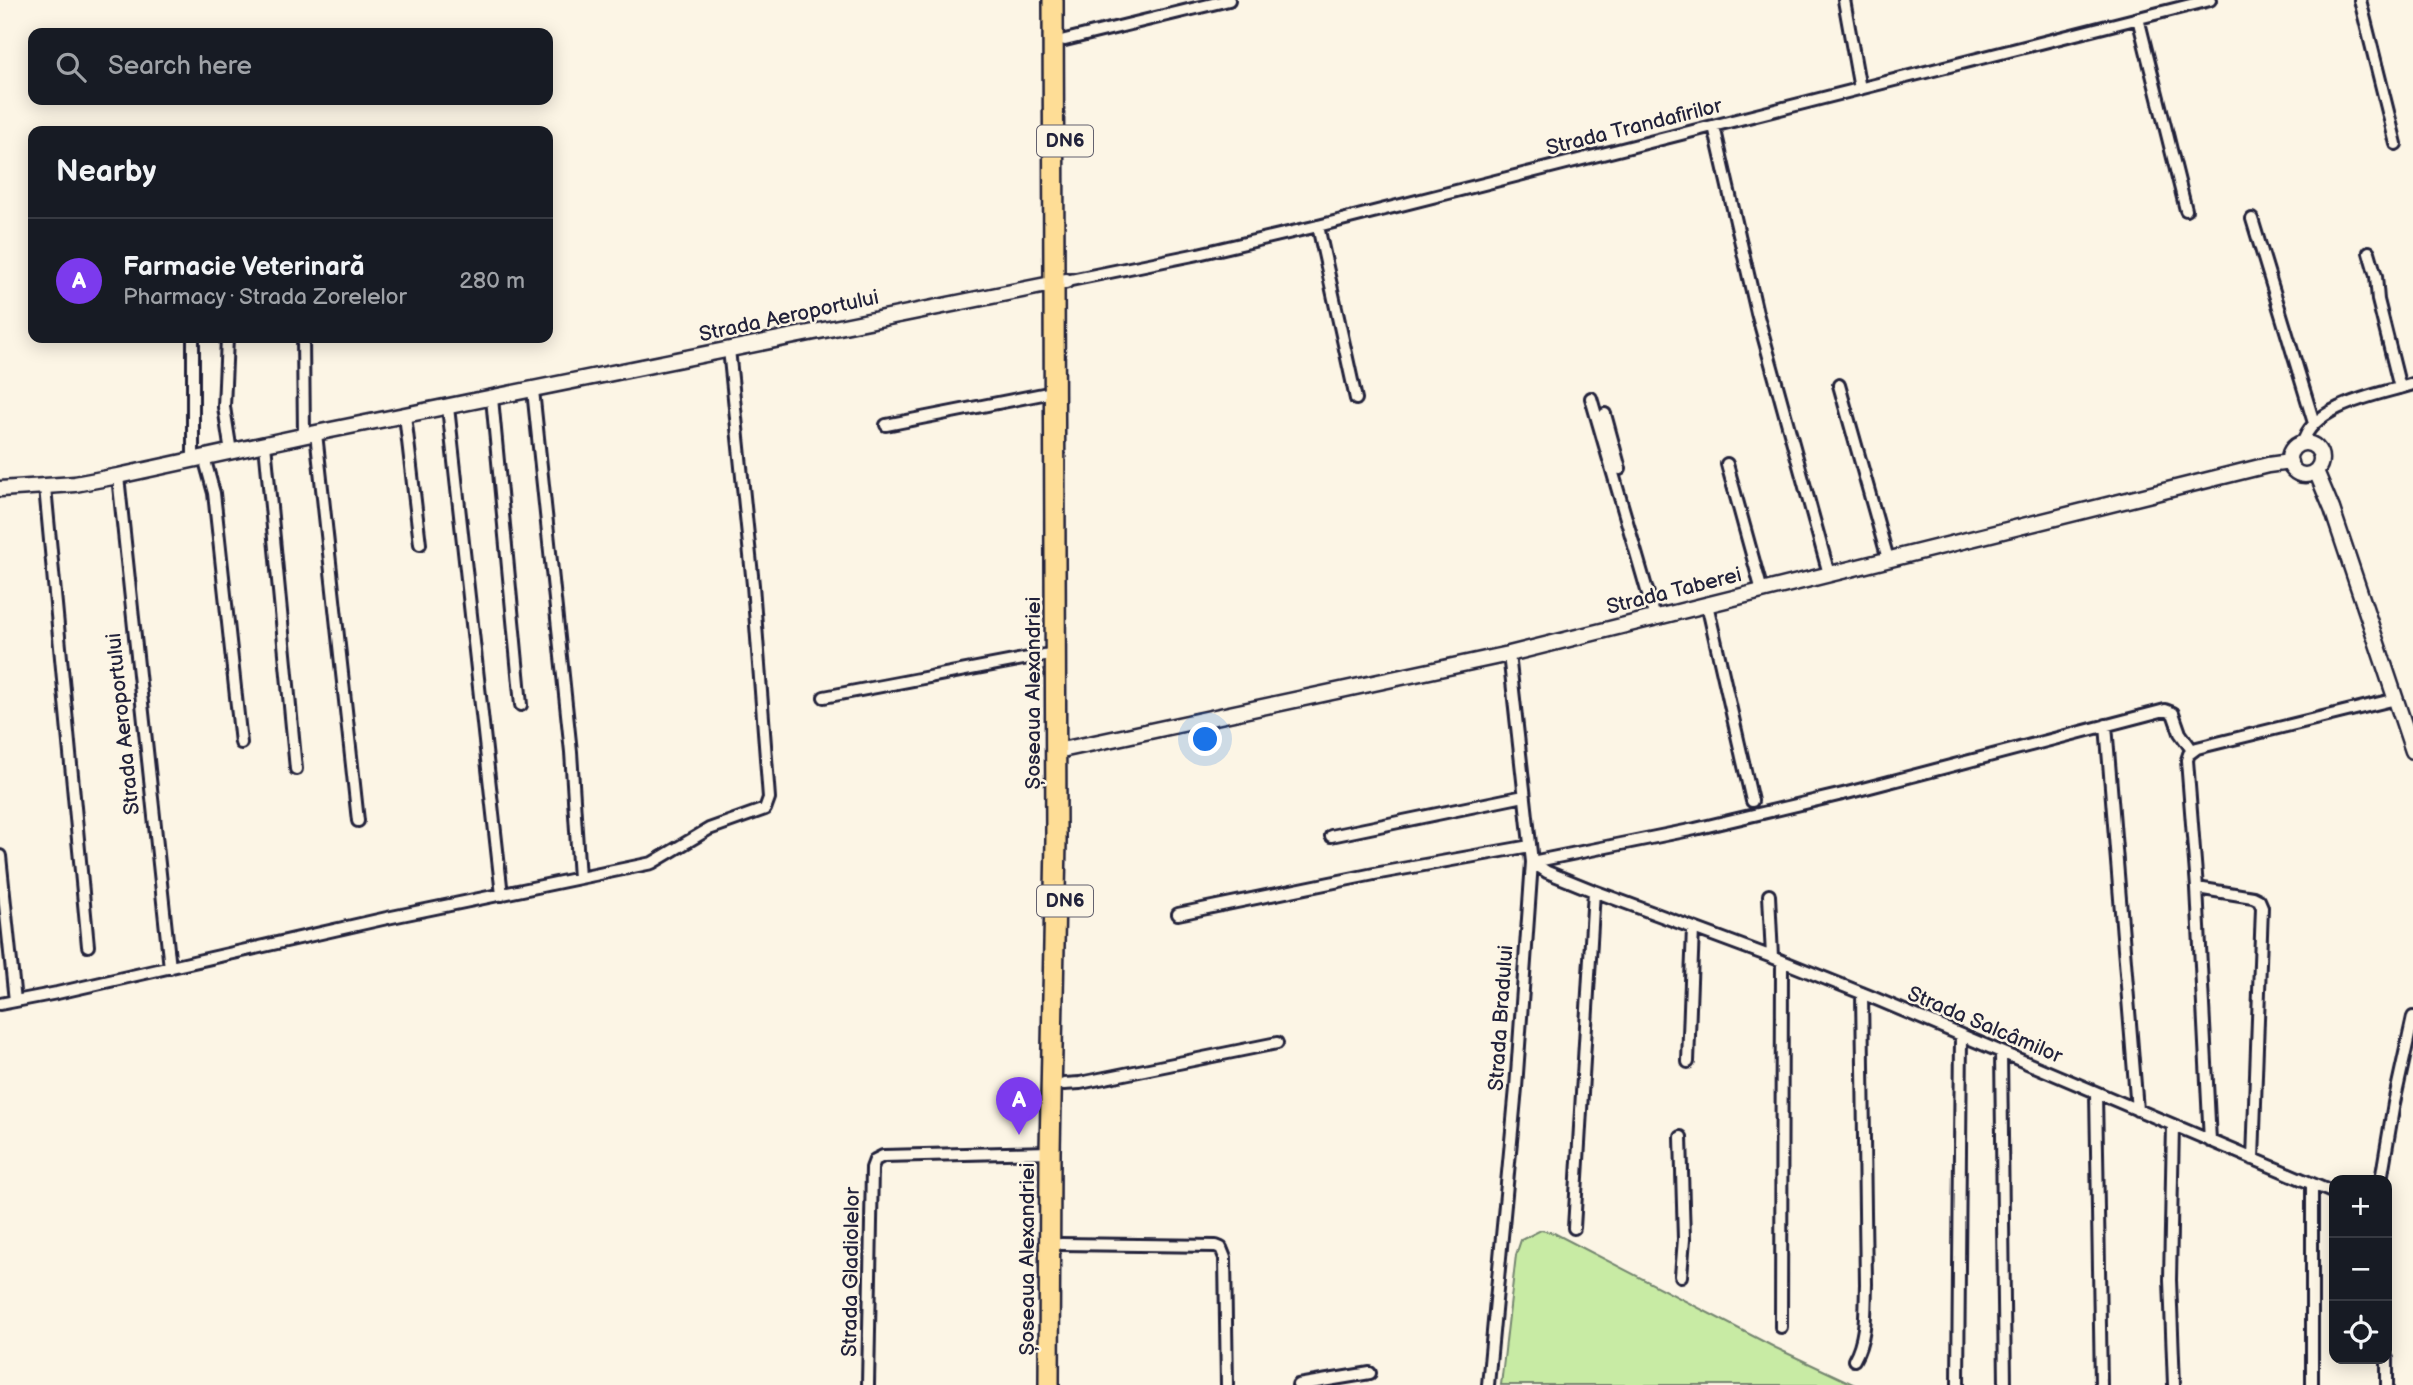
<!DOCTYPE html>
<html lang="en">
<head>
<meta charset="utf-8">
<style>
	body { margin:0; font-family:"Balsamiq Sans",sans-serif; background:#242831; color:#f1f3f6 }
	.controls { position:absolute; right:21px; bottom:21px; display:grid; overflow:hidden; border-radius:14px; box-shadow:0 4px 18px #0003 }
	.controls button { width:63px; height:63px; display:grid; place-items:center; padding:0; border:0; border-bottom:2px solid #363941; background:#171b24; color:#f1f3f6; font:35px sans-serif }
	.you { position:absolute; left:1206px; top:740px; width:24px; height:24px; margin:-18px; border:5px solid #fff; border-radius:50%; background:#1a73e8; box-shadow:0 0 0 10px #1a73e833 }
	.badge { display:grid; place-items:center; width:46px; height:46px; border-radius:50%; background:#7c3aed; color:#fff; font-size:23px; font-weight:700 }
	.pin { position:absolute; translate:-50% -58px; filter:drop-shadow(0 2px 4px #0008) }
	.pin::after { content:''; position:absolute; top:37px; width:24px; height:21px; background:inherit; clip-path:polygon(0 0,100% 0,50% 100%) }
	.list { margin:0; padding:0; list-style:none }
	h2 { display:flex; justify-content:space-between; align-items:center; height:91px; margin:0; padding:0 28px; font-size:30px }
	h2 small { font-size:23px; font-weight:400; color:#9ea1a6 }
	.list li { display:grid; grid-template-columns:46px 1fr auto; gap:21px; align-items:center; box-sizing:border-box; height:126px; padding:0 28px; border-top:2px solid #363941 }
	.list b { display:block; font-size:26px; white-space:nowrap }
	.list p { margin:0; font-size:23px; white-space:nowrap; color:#9ea1a6 }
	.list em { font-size:23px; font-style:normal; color:#9ea1a6 }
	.icon { flex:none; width:38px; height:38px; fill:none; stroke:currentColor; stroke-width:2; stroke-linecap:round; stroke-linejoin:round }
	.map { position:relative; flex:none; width:2413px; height:1385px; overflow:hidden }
	.search { position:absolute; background:#171b24; box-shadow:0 4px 18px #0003; left:28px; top:28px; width:525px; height:77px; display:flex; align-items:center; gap:18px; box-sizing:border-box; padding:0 24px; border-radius:14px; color:#9ea1a6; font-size:26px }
	.panel { position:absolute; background:#171b24; box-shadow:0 4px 18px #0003; left:28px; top:126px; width:525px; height:217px; border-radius:14px }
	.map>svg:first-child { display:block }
</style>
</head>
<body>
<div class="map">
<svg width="2413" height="1385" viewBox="0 0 2413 1385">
	<rect width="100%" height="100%" fill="#fcf5e5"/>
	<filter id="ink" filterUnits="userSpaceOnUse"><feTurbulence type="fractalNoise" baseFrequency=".0143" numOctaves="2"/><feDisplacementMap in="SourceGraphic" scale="14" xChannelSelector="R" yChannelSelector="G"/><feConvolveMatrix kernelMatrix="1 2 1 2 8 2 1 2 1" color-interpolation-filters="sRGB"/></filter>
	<g filter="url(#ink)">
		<path fill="#c8eba4" stroke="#758670" stroke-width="2" d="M 1541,1230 L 1554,1233 L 1776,1348 L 1855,1385 L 1501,1385 L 1516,1255 L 1521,1240 Z"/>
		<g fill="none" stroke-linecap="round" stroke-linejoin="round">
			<defs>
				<path id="minor" d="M 1844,0 L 1860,89
					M 2360,0 L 2396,144
					M 2138,18 L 2186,210
					M 1065,40 L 1229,0
					M 1714,126 L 1757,313 L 1829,574
					M 2252,219 L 2314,423
					M 1318,226 L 1356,399
					M 2369,252 L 2376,276 L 2378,300 L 2400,388
					M 1066,281 L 1198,254 L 1318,226 L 2210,0
					M 193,338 L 193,460
					M 227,338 L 224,407 L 231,452
					M 303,338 L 304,435
					M 1839,385 L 1888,559
					M 533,390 L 571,752 L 579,878
					M 492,398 L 521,705
					M 1591,398 L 1655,618
					M 448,407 L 502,895
					M 1605,414 L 1620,469
					M 405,415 L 420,544
					M 886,425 L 1053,392
					M 316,433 L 358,821
					M 2303,443 C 2312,405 2381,394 2413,384
					M 265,444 L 296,769
					M 204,457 L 214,493 L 241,743
					M 1727,464 L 1762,591
					M 118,476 L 170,968
					M 45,487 L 88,946
					M 1707,604 L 1752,801
					M 824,697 L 1055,653
					M 2106,725 L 2137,1110
					M 1331,836 L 1524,796
					M 0,856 L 15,1001
					M 1532,862 L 1547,872 L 1594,891 L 1772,957 L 1869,996 L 2334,1193
					M 1532,862 L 1695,829 L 1847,793 L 2165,710 L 2173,713 L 2180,733 L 2192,750
					M 2197,888 L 2253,897 L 2259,900 L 2262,907 L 2253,1159
					M 1769,895 L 1772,957
					M 1178,914 L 1374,874 L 1530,846
					M 0,1004 L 57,993 L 387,918 L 652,863 L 709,829 L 765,809 L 769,798 L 753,585 L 729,349
					M 2001,1053 L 2005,1385
					M 1688,1062 L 1693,928
					M 1064,1084 L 1080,1083 L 1277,1043
					M 2096,1093 L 2101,1385
					M 2173,1125 L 2170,1280 L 2174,1385
					M 2210,1141 L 2197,888 L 2187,760 L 2189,754 L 2197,748 L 2396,699
					M 2381,1180 L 2394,1103 L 2413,1017
					M 2312,1184 L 2312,1385
					M 1574,1228 L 1594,891
					M 1061,1244 L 1216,1246 L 1221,1248 L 1225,1258 L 1227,1385
					M 1681,1276 L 1684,1239 L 1681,1137
					M 1781,1327 L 1782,961
					M 2387,1359 L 2387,1385
					M 1854,1360 C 1867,1337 1865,1311 1866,1284 L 1862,993
					M 868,1385 L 872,1168 L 875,1160 L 883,1156 L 1050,1152
					M 1298,1385 L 1370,1373
					M 1488,1385 L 1516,1088 L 1532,862 L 1509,654
					M 1958,1385 L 1961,1035"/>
				<path id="tertiary" d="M2289 459a16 16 0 1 1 32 0a16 16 0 1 1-32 0Z
					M 2316,471 L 2332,509 L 2413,751
					M 0,489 L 75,484 L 118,476 L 316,433 L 1066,281
					M 1066,749 L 1509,654 L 2268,465 L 2290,462"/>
				<path id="trunk" d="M 1049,1385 L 1050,1152 L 1056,840 L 1053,0"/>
			</defs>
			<use href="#minor" stroke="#22223b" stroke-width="16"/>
			<use href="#tertiary" stroke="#22223b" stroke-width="19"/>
			<use href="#trunk" stroke="#22223b" stroke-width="24"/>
			<use href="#minor" stroke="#fcf5e5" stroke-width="10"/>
			<use href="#tertiary" stroke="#fcf5e5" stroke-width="14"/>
			<use href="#trunk" stroke="#fedd96" stroke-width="19"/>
		</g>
	</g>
	<g text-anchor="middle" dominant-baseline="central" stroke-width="5" stroke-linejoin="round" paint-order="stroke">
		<g fill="#fcf5e5" stroke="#63616e" stroke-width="2">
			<rect x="1037" y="125.5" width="56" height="31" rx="5"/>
			<rect x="1037" y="885.5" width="56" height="31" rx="5"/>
		</g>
		<g font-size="19" font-weight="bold" fill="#22223b">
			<text x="1065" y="141">DN6</text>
			<text x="1065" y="901">DN6</text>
		</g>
		<g font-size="21" fill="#22223b" stroke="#fcf5e5">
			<text transform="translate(1634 127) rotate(-14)">Strada Trandafirilor</text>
			<text transform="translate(789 316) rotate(-12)">Strada Aeroportului</text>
			<text transform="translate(1674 591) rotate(-14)">Strada Taberei</text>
			<text transform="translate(1033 693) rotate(-90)">Șoseaua Alexandriei</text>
			<text transform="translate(123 724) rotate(-96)">Strada Aeroportului</text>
			<text transform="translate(1501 1018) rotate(-86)">Strada Bradului</text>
			<text transform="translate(1985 1025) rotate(23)">Strada Salcâmilor</text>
			<text transform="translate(1027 1259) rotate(-90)">Șoseaua Alexandriei</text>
			<text transform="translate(851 1272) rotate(-89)">Strada Gladiolelor</text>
		</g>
	</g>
</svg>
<div class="controls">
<button>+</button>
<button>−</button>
<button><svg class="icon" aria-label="locate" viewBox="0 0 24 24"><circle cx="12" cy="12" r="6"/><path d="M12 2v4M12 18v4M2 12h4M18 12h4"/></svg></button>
</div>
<div class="you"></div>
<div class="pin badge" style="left:1019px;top:1135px">A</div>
<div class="search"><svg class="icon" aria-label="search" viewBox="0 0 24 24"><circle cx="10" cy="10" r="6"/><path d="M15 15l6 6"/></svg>Search here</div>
<section class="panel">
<h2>Nearby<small></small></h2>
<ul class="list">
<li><span class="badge">A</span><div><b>Farmacie Veterinară</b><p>Pharmacy · Strada Zorelelor</p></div><em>280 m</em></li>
</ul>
</section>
</div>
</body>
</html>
